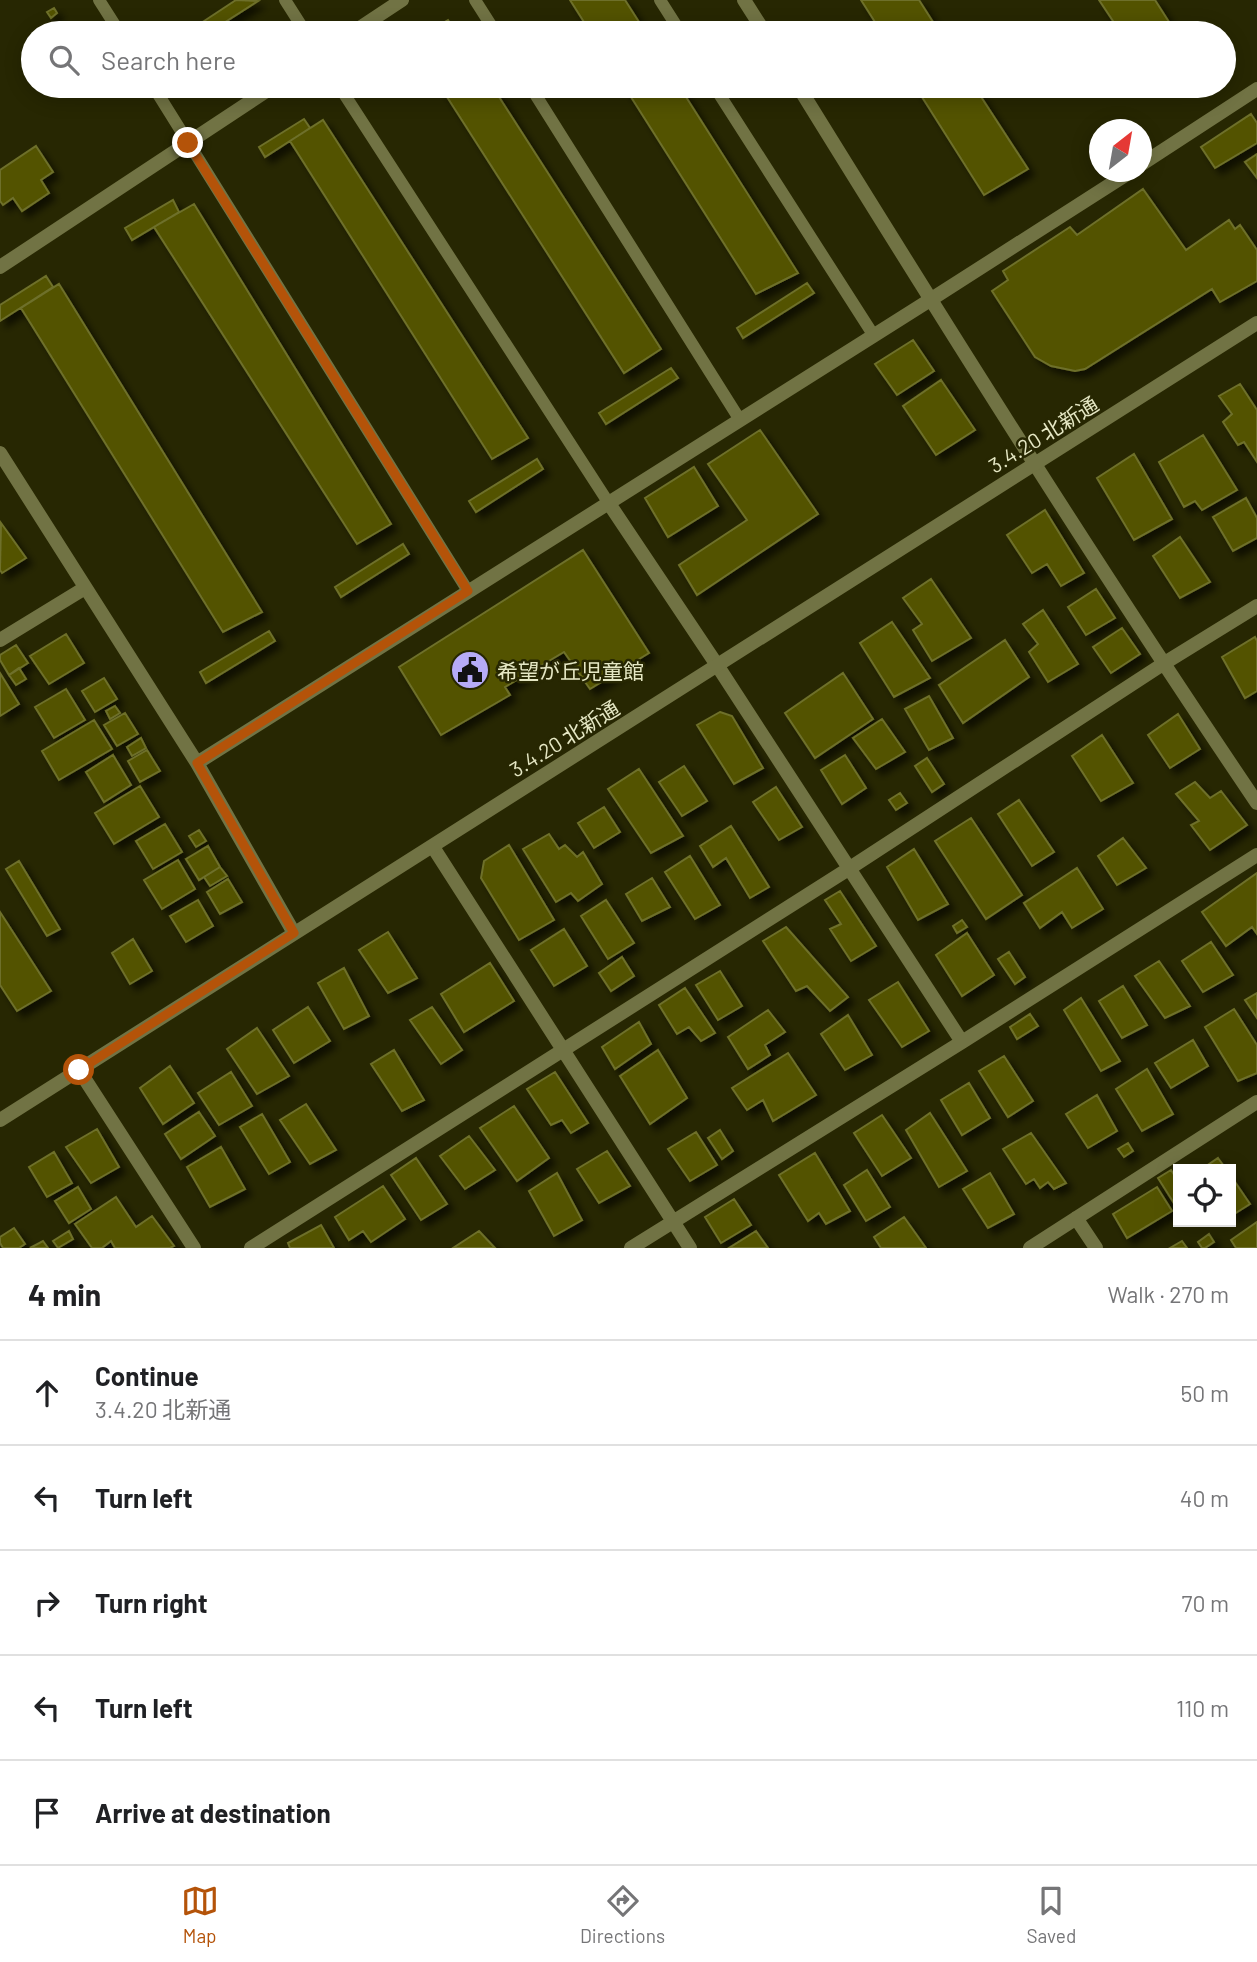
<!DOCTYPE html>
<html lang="en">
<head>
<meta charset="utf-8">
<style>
	body { margin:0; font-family:Barlow,"Noto Sans JP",sans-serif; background:#f2f2f2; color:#202124 }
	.controls { position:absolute; right:21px; bottom:21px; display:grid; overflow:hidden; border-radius:0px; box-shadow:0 4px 18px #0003 }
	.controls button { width:63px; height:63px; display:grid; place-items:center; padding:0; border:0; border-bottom:2px solid #e0e0e0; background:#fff; color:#202124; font:35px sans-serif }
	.compass { position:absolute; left:1089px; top:119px; width:63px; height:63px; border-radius:50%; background:#fff; box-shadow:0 4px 18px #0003; rotate:31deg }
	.stop { position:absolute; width:21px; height:21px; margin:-16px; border:5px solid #b45309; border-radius:50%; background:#fff }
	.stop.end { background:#b45309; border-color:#fff; box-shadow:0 2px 7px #0008 }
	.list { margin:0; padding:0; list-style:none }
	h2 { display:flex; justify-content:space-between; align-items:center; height:91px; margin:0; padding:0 28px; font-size:30px }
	h2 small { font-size:23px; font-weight:400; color:#757577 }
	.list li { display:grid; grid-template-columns:46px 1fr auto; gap:21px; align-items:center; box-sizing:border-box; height:105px; padding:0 28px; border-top:2px solid #e0e0e0 }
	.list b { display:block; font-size:26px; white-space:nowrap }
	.list p { margin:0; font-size:23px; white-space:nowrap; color:#757577 }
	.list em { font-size:23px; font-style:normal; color:#757577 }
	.icon { flex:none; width:38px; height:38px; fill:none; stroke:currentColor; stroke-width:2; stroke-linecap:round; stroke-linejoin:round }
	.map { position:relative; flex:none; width:1257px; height:1248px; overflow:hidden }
	.search { position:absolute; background:#fff; box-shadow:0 4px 18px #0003; left:21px; right:21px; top:21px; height:77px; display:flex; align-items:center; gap:18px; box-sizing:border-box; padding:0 24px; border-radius:38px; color:#757577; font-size:26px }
	.sheet { height:616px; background:#fff }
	nav { display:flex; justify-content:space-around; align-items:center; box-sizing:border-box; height:98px; border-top:2px solid #e0e0e0; background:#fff; font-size:19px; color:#757577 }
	nav a { display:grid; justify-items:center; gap:4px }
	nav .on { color:#b45309 }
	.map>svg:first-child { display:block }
</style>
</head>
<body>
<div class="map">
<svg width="1257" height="1248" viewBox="0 0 1257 1248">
	<defs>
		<filter id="shadow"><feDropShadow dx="6" dy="6" stdDeviation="3.5" flood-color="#0009"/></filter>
	</defs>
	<rect width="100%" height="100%" fill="#272702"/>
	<path fill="#525202" stroke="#6e702a" stroke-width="2" filter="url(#shadow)" d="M 236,0 L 258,1 L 208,33 L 194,33 L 192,29 Z
		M 570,0 L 625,0 L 646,33 L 591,33 Z
		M 861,0 L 919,0 L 940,33 L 882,33 Z
		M 1099,0 L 1155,0 L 1176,33 L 1121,33 Z
		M 54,8 L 57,13 L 51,18 L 47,12 Z
		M 448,20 L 455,31 L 452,33 L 426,33 Z
		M 440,86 L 492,86 L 661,349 L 624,373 Z
		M 624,86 L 679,86 L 798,273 L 756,294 Z
		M 915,86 L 974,86 L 1028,169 L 984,195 Z
		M 1251,114 L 1257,123 L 1257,143 L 1215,168 L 1201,147 Z
		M 304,119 L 310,128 L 265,157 L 259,147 Z
		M 323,120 L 528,438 L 492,459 L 290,141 Z
		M 36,146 L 53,172 L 41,180 L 49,193 L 22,211 L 13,198 L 3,205 L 0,201 L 0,170 Z
		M 1257,154 L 1257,178 L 1245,162 Z
		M 1143,189 L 1186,250 L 1229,220 L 1235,229 L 1240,225 L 1257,250 L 1257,281 L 1220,302 L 1212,289 L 1085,369 L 1075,371 L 1051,366 L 1035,357 L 992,291 L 1008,280 L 1003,271 L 1070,227 L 1077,235 Z
		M 173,200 L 179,212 L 132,240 L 125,228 Z
		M 194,204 L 391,524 L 357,544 L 154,227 Z
		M 46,276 L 53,287 L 0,321 L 0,305 Z
		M 807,283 L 814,293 L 743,338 L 737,328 Z
		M 59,284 L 262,612 L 223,632 L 21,308 Z
		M 913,340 L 934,371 L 897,395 L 875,364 Z
		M 671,368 L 678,378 L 606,424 L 599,413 Z
		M 941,380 L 975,430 L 936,455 L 903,406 Z
		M 1240,384 L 1257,410 L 1257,462 L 1244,442 L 1238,445 L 1223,422 L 1232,414 L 1219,396 Z
		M 760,430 L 818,514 L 697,595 L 679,565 L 747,520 L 708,464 Z
		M 1203,435 L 1237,490 L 1202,510 L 1195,501 L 1184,507 L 1159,462 Z
		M 1134,454 L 1172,519 L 1134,540 L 1097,478 Z
		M 537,459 L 543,469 L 476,512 L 469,501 Z
		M 694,467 L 718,506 L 668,537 L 645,498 Z
		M 1246,498 L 1257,518 L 1257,538 L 1233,551 L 1213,517 Z
		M 1045,510 L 1084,573 L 1061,586 L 1047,564 L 1032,573 L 1007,535 Z
		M 1,523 L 26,558 L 2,573 L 0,570 Z
		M 1180,537 L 1210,582 L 1180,598 L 1153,556 Z
		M 403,544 L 409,554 L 341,597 L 335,587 Z
		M 583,550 L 649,653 L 590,689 L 564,652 L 505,687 L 510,695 L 441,735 L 399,667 Z
		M 931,579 L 971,638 L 932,661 L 913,630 L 922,624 L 903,598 Z
		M 1096,589 L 1115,618 L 1086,635 L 1068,607 Z
		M 1043,610 L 1078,664 L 1048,682 L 1029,652 L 1038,644 L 1023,624 Z
		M 892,622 L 930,678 L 894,697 L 860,643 Z
		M 1122,628 L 1140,654 L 1111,673 L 1093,647 Z
		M 269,631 L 275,641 L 206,683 L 200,672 Z
		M 66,634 L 84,663 L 49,684 L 30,656 Z
		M 1255,637 L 1257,641 L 1257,691 L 1245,698 L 1222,657 Z
		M 1005,640 L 1029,677 L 963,723 L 939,685 Z
		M 16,645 L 28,663 L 9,675 L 0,660 L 0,655 Z
		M 19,668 L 26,679 L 16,685 L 9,675 Z
		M 0,673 L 19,704 L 0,716 Z
		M 843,673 L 873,719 L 815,758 L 785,713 Z
		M 104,678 L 117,699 L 95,712 L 82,691 Z
		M 66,689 L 85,720 L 54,738 L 35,707 Z
		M 929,696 L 953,738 L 929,750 L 905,709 Z
		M 115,706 L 120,713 L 110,719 L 106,711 Z
		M 720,712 L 732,716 L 763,768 L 734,784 L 697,725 Z
		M 125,713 L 138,734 L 117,746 L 104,725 Z
		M 1178,714 L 1200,749 L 1170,768 L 1148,735 Z
		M 882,719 L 905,752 L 876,769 L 853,738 Z
		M 94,720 L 112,749 L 59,780 L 42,751 Z
		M 1102,735 L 1133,783 L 1101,801 L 1072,756 Z
		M 141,738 L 146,748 L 132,756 L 127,747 Z
		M 147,750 L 160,771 L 140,782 L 128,761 Z
		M 113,755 L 131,785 L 104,802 L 86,772 Z
		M 845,755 L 866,788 L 842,804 L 821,770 Z
		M 927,758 L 944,784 L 932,792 L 915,766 Z
		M 684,766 L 707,801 L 682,816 L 659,782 Z
		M 639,769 L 683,836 L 651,853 L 608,789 Z
		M 1195,782 L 1210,798 L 1221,791 L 1247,825 L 1210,850 L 1191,825 L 1199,821 L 1176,794 Z
		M 140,786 L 159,817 L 114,844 L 95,813 Z
		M 776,787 L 802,827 L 779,840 L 753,802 Z
		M 900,793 L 907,803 L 896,810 L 889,800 Z
		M 1019,800 L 1054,852 L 1032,866 L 998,814 Z
		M 604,807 L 620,832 L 594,848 L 578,823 Z
		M 971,818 L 1022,895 L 986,919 L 935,841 Z
		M 165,824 L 182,852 L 153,869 L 136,841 Z
		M 731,826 L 769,887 L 750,898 L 726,858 L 713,867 L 700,846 Z
		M 199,830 L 206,841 L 196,847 L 189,836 Z
		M 549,834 L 559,849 L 565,845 L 577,857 L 583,852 L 602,884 L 578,901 L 571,893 L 556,902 L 523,849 Z
		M 1123,838 L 1146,868 L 1117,885 L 1098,856 Z
		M 509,845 L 554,920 L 519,940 L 481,878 L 484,861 Z
		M 208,846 L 220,867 L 199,880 L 186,859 Z
		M 914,849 L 948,904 L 918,920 L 887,867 Z
		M 690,856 L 720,905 L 695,919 L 665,872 Z
		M 178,860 L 195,889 L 162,909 L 144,880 Z
		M 19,861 L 60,929 L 47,936 L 6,869 Z
		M 220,867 L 227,876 L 210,886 L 204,877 Z
		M 1077,868 L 1103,909 L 1072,928 L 1062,912 L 1040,928 L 1024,903 Z
		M 1257,873 L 1257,934 L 1252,927 L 1226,946 L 1202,912 Z
		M 652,878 L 670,907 L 642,921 L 626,894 Z
		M 228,879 L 242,902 L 220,914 L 207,892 Z
		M 840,891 L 876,946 L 851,961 L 830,929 L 841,924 L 825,900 Z
		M 198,900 L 213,926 L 186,942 L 170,916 Z
		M 606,900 L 634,943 L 608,959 L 581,916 Z
		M 0,912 L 51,991 L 17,1011 L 0,985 Z
		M 962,920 L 967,927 L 957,933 L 953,926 Z
		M 786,927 L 848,997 L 830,1011 L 807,986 L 796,991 L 763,941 Z
		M 564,929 L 587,966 L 554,986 L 531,950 Z
		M 388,932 L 417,978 L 388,993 L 359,950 Z
		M 967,933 L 994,975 L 962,996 L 936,955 Z
		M 133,939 L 152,971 L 130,984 L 112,953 Z
		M 1211,942 L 1233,975 L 1203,992 L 1182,961 Z
		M 1009,952 L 1025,977 L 1015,984 L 998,959 Z
		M 622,957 L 634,976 L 611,991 L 599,973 Z
		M 1159,961 L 1190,1006 L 1165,1018 L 1135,976 Z
		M 490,963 L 514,1001 L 464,1032 L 441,994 Z
		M 344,968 L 369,1016 L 344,1029 L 318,983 Z
		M 720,971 L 742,1006 L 718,1020 L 696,985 Z
		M 898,982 L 929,1031 L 902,1047 L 869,1000 Z
		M 1123,986 L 1147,1025 L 1122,1038 L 1099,1001 Z
		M 685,988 L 715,1033 L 701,1041 L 689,1027 L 677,1034 L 659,1005 Z
		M 1257,993 L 1257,1018 L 1245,1000 Z
		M 1081,998 L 1120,1061 L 1101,1071 L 1064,1010 Z
		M 308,1007 L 330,1041 L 294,1063 L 273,1030 Z
		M 432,1007 L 462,1050 L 441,1064 L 410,1020 Z
		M 1234,1009 L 1257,1045 L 1257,1073 L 1238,1081 L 1205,1027 Z
		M 768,1010 L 785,1032 L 765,1045 L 770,1055 L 748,1069 L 728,1037 Z
		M 1030,1014 L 1038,1026 L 1017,1039 L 1010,1027 Z
		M 848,1015 L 872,1055 L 845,1070 L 821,1034 Z
		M 639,1022 L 651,1044 L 615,1069 L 602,1047 Z
		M 257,1028 L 289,1076 L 257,1094 L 227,1049 Z
		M 1193,1040 L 1208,1066 L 1171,1088 L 1155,1063 Z
		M 394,1050 L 424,1100 L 402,1111 L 371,1064 Z
		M 658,1050 L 687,1098 L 650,1124 L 620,1076 Z
		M 788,1053 L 816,1095 L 773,1121 L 763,1100 L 747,1110 L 732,1088 Z
		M 1004,1056 L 1033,1101 L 1008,1117 L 979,1071 Z
		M 170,1066 L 194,1103 L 163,1124 L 140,1088 Z
		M 1147,1069 L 1173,1114 L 1142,1131 L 1116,1089 Z
		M 231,1072 L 252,1106 L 219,1125 L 198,1093 Z
		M 555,1072 L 588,1123 L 571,1133 L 562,1120 L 551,1125 L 527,1089 Z
		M 969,1083 L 990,1118 L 962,1135 L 941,1100 Z
		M 1097,1095 L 1117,1131 L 1088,1148 L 1066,1114 Z
		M 306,1104 L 336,1150 L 310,1164 L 280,1120 Z
		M 514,1106 L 549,1158 L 517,1181 L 480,1128 Z
		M 199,1112 L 215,1136 L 181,1159 L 165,1134 Z
		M 930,1113 L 967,1171 L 939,1187 L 906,1130 Z
		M 262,1114 L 290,1162 L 269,1174 L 240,1127 Z
		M 882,1115 L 911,1158 L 882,1176 L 854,1133 Z
		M 97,1129 L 119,1167 L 91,1183 L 66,1147 Z
		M 720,1130 L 733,1151 L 722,1159 L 708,1138 Z
		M 696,1132 L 717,1165 L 690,1181 L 668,1149 Z
		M 1031,1133 L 1066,1183 L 1054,1189 L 1048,1182 L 1040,1188 L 1034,1179 L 1026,1184 L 1003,1149 Z
		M 469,1136 L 495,1170 L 465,1189 L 440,1156 Z
		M 1128,1143 L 1133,1151 L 1124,1157 L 1118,1149 Z
		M 221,1147 L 245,1189 L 210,1207 L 187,1167 Z
		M 607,1151 L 630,1186 L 599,1203 L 577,1169 Z
		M 54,1152 L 72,1183 L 47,1197 L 29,1167 Z
		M 815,1153 L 850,1211 L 826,1224 L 819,1213 L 808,1221 L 779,1175 Z
		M 416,1158 L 447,1204 L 421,1220 L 391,1175 Z
		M 1218,1158 L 1226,1169 L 1202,1169 Z
		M 867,1170 L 890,1207 L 866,1221 L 844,1185 Z
		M 1171,1170 L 1178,1181 L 1177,1208 L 1158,1178 Z
		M 557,1173 L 582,1220 L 554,1236 L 529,1191 Z
		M 990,1173 L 1014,1214 L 988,1228 L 963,1189 Z
		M 1231,1176 L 1250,1204 L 1231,1216 Z
		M 383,1186 L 405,1219 L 371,1242 L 363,1231 L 349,1240 L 335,1217 Z
		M 78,1187 L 91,1209 L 69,1223 L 55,1201 Z
		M 1157,1187 L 1172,1211 L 1127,1238 L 1113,1214 Z
		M 116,1197 L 136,1227 L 152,1216 L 174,1246 L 170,1248 L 115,1248 L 111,1241 L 102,1248 L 92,1248 L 75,1224 Z
		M 734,1199 L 751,1225 L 721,1243 L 705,1217 Z
		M 904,1217 L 926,1248 L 881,1248 L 874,1237 Z
		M 1257,1222 L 1257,1248 L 1236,1248 L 1231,1240 Z
		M 321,1225 L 334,1248 L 290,1248 L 288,1243 Z
		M 14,1228 L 25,1244 L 19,1248 L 3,1248 L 0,1243 L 0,1237 Z
		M 69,1231 L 73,1239 L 58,1248 L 53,1241 Z
		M 479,1231 L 495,1248 L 453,1248 Z
		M 756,1231 L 768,1248 L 729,1248 Z
		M 1209,1234 L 1214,1242 L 1205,1248 L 1202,1248 L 1198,1242 Z
		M 43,1241 L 48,1248 L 30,1248 Z
		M 1182,1241 L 1187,1248 L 1170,1248 Z"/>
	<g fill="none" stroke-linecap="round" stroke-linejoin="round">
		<path stroke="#717344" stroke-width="12" d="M 99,0 L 120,33
			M 285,0 L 306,33
			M 475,0 L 496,33
			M 660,0 L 681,33
			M 153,86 L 468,591
			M 339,86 L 608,502
			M 530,86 L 740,420
			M 714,86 L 874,336"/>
		<path stroke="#717344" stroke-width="14" d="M 744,0 L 765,33
			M 352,33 L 402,0
			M 798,86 C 947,327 1098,568 1257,803
			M 1142,164 L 1257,89
			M 0,267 L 274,86
			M 0,453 L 197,763 L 294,933
			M 608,502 L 717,665 L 962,1042
			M 0,640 L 85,588
			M 197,763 L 930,300 L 1130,172
			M 433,847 L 690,1248
			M 79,1070 L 194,1248
			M 1076,1218 L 1096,1248
			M 251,1248 L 850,868 L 1163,664 L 1257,606
			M 631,1248 L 962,1042 L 1257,855
			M 1030,1248 L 1257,1102"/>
		<path stroke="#717344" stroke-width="14" d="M 0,1120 L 1257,323"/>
	</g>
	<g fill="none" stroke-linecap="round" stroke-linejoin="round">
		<path stroke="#b45309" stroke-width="9" d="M 79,1070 L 294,933 L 197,763 L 468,591 L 188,143"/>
	</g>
	<defs>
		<symbol id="civic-disc" viewBox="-11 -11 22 22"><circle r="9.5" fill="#b6abf8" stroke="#272702"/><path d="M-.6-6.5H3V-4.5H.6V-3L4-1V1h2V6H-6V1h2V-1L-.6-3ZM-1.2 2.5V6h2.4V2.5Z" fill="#111"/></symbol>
	</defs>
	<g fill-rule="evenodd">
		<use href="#civic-disc" x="448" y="648" width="44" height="44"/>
	</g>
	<g text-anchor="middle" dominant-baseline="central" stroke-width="5" stroke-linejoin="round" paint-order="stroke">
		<g font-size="21" fill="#e5e7c4" stroke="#272702">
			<text transform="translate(1043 434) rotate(-32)">3.4.20 北新通</text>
			<text transform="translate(564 738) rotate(-32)">3.4.20 北新通</text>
		</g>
		<g font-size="21" fill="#e5e7c4" stroke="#272702" text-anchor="start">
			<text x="497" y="670">希望が丘児童館</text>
		</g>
	</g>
</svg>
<div class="controls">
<button><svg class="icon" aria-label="locate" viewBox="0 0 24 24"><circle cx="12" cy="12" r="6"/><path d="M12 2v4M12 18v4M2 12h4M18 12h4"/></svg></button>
</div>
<svg class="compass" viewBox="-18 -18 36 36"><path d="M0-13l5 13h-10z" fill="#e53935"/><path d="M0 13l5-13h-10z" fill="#757577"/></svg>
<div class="stop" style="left:79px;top:1070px"></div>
<div class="stop end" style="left:188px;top:143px"></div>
<div class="search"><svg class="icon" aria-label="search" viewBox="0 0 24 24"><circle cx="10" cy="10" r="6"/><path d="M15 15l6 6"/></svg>Search here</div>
</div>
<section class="sheet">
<h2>4 min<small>Walk · 270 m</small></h2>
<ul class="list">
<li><svg class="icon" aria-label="ahead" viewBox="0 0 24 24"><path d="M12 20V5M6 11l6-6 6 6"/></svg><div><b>Continue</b><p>3.4.20 北新通</p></div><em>50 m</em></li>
<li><svg class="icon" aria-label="left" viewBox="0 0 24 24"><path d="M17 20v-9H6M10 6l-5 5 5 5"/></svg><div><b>Turn left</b></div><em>40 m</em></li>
<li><svg class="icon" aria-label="right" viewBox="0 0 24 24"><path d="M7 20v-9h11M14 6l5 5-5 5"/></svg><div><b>Turn right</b></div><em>70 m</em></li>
<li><svg class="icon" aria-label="left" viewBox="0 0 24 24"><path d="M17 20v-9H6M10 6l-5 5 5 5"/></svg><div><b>Turn left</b></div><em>110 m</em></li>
<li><svg class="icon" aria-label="arrive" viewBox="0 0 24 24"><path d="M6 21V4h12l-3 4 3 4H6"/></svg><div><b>Arrive at destination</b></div></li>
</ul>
</section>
<nav>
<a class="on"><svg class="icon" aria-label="map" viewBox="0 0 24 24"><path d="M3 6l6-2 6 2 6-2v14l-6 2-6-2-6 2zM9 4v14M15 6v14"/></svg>Map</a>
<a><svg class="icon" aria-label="directions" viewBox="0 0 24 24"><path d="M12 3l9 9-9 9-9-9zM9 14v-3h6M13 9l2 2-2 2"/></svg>Directions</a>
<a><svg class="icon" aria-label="saved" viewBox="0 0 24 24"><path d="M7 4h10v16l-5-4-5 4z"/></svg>Saved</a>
</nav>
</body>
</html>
